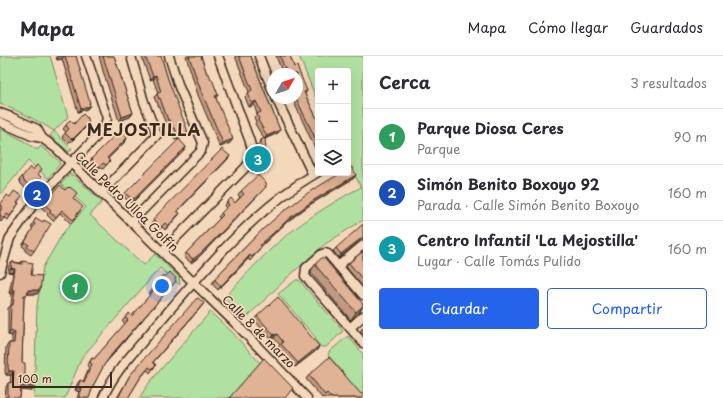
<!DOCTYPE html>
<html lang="es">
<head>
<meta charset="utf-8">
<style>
	body { margin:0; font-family:"Playpen Sans",sans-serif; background:#f7f7f7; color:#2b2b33 }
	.controls { position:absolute; right:12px; top:12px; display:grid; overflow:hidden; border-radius:4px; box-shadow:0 4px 16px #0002 }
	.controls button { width:36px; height:36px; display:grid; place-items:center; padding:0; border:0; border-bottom:1px solid #e1e1e2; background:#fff; color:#2b2b33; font:20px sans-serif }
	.compass { position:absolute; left:267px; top:12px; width:36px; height:36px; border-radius:50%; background:#fff; box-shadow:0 4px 16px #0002; rotate:51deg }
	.scale { position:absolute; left:12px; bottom:10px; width:100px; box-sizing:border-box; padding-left:4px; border:2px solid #3b2a1e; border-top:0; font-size:11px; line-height:14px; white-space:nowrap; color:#3b2a1e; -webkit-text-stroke:3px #f4d8bb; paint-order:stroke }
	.you { position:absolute; left:162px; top:230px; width:14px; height:14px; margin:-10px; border:3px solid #fff; border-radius:50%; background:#1a73e8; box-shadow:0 0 0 6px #1a73e833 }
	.badge { display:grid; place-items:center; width:26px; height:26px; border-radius:50%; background:#2563eb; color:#fff; font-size:13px; font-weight:700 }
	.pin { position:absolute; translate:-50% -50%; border:2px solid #fff; box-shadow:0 1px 4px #0006 }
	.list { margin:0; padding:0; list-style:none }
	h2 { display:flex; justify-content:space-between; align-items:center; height:52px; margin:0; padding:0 16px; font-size:17px }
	h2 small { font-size:13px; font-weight:400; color:#7c7c81 }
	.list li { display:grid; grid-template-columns:26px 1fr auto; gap:12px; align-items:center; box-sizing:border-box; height:56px; padding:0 16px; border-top:1px solid #e1e1e2 }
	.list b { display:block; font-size:15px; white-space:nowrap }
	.list p { margin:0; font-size:13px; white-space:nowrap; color:#7c7c81 }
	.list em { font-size:13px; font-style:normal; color:#7c7c81 }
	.actions { display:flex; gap:8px; padding:12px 16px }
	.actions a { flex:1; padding:9px 0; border:1px solid #2563eb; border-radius:4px; text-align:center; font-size:14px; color:#2563eb }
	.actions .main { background:#2563eb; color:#fff }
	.icon { flex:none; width:22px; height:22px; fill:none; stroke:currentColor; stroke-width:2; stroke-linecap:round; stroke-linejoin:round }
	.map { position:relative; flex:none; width:363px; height:342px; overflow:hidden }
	header { display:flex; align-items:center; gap:24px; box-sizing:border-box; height:56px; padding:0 20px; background:#fff; border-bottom:1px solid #e1e1e2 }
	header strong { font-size:19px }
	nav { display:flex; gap:22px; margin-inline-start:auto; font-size:14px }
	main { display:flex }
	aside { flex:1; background:#fff }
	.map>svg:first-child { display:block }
</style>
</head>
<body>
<header>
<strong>Mapa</strong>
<nav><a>Mapa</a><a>Cómo llegar</a><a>Guardados</a></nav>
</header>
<main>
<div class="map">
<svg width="363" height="342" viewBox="0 0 363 342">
	<rect width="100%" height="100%" fill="#f4d8bb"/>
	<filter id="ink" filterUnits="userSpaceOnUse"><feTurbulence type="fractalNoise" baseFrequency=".025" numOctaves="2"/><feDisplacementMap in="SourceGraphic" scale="8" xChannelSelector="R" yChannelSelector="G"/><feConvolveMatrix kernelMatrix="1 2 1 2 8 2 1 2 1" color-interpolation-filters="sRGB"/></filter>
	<g filter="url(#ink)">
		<path fill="#b1e1a1" stroke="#768660" d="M 0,0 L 50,0 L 68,61 L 54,75 L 72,93 L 69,96 L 50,80 L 54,75 C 37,64 19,55 0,48 Z
			M 299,0 L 363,0 L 363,164 L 325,188 L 288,221 L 246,262 L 224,242 C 246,219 267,194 292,175 C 314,158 337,144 361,131 L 348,106 L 348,15 L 318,15 L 318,47 Z
			M 0,73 L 21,83 L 37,94 L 41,90 L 59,105 L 60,108 L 48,122 L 28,105 L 0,139 Z
			M 69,119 L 73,119 L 102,146 L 90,159 L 144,209 L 155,198 L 179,221 L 180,229 L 160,212 L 82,301 L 65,342 L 34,342 L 37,249 L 43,211 L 63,177 L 86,151 L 61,128 Z
			M 296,224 L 299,224 L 343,275 L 326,291 L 321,291 L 315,284 L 316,282 L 278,238 Z
			M 210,256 L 231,275 L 260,307 L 230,342 L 139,342 L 150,326 Z
			M 348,280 L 363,298 L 363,337 L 358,341 L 341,314 L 328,299 L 329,296 Z"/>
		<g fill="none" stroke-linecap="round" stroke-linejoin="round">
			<defs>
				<path id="minor" d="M 259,0 L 273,36
					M 276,42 L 313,119
					M 0,57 L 11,61 L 37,73 L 42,82 L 57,93 L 71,107 L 237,269 L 307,342
					M 0,66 L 32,80 L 42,82
					M 101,137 L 157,79 L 144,46 L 131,0
					M 131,166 L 201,95 L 203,87 L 179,31 L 169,0
					M 162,196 L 244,113 C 255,100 254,99 249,83 L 218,0
					M 338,210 L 363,189
					M 0,217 L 10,182 L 33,149 L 71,107 L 104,73 L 107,62 L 86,0
					M 363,239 L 328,198 L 325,197 L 322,198 L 306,212 L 305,220 L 363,287
					M 350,272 L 363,260
					M 103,342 C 114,315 137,293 155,271 C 203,215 254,153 318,116"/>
			</defs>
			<use href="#minor" stroke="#3b2a1e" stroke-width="11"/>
			<use href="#minor" stroke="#f4d8bb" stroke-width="8"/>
		</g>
		<path fill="#c19981" stroke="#3b2a1e" d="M 56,0 L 76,0 L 89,48 L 87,53 L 78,56 L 62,3 L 57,4 Z
			M 99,0 L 114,0 L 133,57 L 130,61 L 119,65 L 103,15 Z
			M 143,0 L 161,0 L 185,80 L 175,84 L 172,76 L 170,77 L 167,68 L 166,68 L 157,46 L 156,46 L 154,41 L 158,37 L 153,23 L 150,24 L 142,2 Z
			M 186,0 L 201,0 L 207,18 L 211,23 L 218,39 L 216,42 L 230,87 L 220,91 L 198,39 Z
			M 235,0 L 251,0 L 253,6 L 280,74 L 278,77 L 265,83 L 263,104 L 253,117 L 250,114 L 257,103 L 258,96 L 257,90 L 261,84 L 264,83 L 255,68 L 256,66 L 254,61 L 257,58 L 254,49 L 249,51 L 245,41 L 249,36 Z
			M 276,0 L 290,0 L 294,11 L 307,35 L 305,38 L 318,65 L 318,96 L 314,90 L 292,42 L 297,42 L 297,18 L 283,18 Z
			M 89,64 L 88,66 L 89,67 L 86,71 L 71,86 L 70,85 L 68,87 L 62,81 L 66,76 L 63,73 L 66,69 Z
			M 127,82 L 125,86 L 108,103 L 110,105 L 103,113 L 100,111 L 96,115 L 89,108 L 91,106 L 90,106 L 92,102 Z
			M 186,91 L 184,95 L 132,147 L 131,146 L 130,147 L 123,140 L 125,137 Z
			M 230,100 L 227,104 L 177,155 L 180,157 L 177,161 L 165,174 L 162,171 L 158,175 L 151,168 L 157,159 Z
			M 38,119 L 41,121 L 36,127 L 36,133 L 32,138 L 20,127 L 21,126 L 19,124 L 22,121 Z
			M 354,122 L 311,148 L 288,165 L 261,190 L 259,194 L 250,205 L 248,203 L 218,234 L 212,228 L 216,221 L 263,173 Z
			M 266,130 L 266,131 L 263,134 L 199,201 L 191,207 L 184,201 L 186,197 L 220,162 L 218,161 L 226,152 L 224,150 L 227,146 L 235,147 L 240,141 L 238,139 L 241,135 Z
			M 73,142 L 81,154 L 77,159 L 75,163 L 71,168 L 60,157 L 53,165 L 47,159 L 48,158 L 41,151 L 44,148 Z
			M 17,147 L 19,147 L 8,164 L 4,162 L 1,166 L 0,165 L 0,149 Z
			M 36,162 L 34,195 L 31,199 L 25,195 L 26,193 L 22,190 L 33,172 L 31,171 Z
			M 360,185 L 339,202 L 333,195 L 336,192 Z
			M 363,195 L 363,231 L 346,211 L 349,207 Z
			M 22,205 L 31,219 L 40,234 L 37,238 L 27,238 L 24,243 L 22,307 L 25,325 L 35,331 L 32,335 L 21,334 L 20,342 L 5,342 L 6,331 L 8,327 L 10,327 L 11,319 L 6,319 L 5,316 L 6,291 L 9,287 L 12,287 L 12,280 L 8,279 L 8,252 L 11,249 L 12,238 L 9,237 L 13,217 L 8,216 L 9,210 L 12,206 L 20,207 Z
			M 316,207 L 363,248 L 363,250 L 359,257 L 351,264 L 311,217 L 311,215 Z
			M 165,221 L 175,224 L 173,228 L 110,302 L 104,309 L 93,330 L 89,342 L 77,342 L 79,336 L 75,334 L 77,328 L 80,324 L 83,326 L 89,311 L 87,310 L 92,302 L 94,303 L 125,268 L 122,265 L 125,262 L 132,260 L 150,239 L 149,238 L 152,234 L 157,228 L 156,227 L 159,224 Z
			M 201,251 L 153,306 L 156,309 L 150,317 L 147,314 L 139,324 L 128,342 L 117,342 L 130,319 Z
			M 257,260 L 319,290 L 317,294 L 295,311 L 278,291 L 280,289 L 274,282 L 271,283 L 254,264 Z
			M 363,271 L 363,278 L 360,275 Z
			M 309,319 L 363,342 L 325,342 L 324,341 L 322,342 L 306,323 Z"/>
		<path fill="#9d7d69" stroke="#3b2a1e" d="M 59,0 L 64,0 L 62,3 L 57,4 Z
			M 156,19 L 153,23 L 150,24 L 153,20 Z
			M 256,45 L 254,49 L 249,51 L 252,47 Z
			M 89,47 L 90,47 L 88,50 L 90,50 L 87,53 L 78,56 L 81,53 Z
			M 133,57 L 130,61 L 119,65 L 122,61 Z
			M 89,67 L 86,71 L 71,86 L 73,83 Z
			M 280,74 L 278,77 L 264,83 L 267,80 Z
			M 188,76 L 185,80 L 175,84 L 178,80 Z
			M 127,82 L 125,86 L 105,106 L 107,102 Z
			M 233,83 L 230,87 L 220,91 L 223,87 Z
			M 186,91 L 184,95 L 132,147 L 134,143 Z
			M 230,100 L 227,104 L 174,159 L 177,155 Z
			M 356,119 L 354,122 L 311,148 L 288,165 L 258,193 L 260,189 L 291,161 L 314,144 Z
			M 266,131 L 263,134 L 199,201 L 191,207 L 193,203 Z
			M 180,157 L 177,161 L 165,174 L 168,170 Z
			M 363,181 L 363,184 L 360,185 L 339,202 L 341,198 Z
			M 250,199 L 248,203 L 218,234 L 221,230 Z
			M 11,212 L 15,213 L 13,217 L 8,216 Z
			M 176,225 L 173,228 L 110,302 L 112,298 Z
			M 12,233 L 15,234 L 12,238 L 9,237 Z
			M 28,234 L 40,234 L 37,238 L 25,238 Z
			M 204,247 L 201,251 L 150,310 L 153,306 Z
			M 363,250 L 359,257 L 351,264 L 356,256 Z
			M 10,275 L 15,276 L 12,280 L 8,279 Z
			M 277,278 L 274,282 L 271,283 L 274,279 Z
			M 319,290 L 317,294 L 295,311 L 298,307 Z
			M 9,315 L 14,315 L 11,319 L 6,319 Z
			M 21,330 L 35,331 L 32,335 L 18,334 Z
			M 78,331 L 82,332 L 79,336 L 75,334 Z"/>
		<path fill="#e0b296" stroke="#3b2a1e" d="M 65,0 L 76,0 L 90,47 L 89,47 L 90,50 L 81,53 Z
			M 103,0 L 114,0 L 133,57 L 122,61 Z
			M 145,0 L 161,0 L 168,23 L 188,76 L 178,80 L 175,72 L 173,73 L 170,64 L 168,64 L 160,42 L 159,43 L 157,37 L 161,36 L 156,19 L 153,20 Z
			M 189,0 L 201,0 L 207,18 L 209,18 L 211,23 L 212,23 L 218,39 L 215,40 L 233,83 L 223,87 L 201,35 Z
			M 239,0 L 251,0 L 253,6 L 280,74 L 267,80 L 258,64 L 259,63 L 257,58 L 261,56 L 256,45 L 252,47 L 248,37 L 252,34 Z
			M 280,0 L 290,0 L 294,11 L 297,10 L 307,35 L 304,36 L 318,65 L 318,88 L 296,42 L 297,42 L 297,18 L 287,18 Z
			M 83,58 L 89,64 L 87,66 L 89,67 L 73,83 L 72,82 L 71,83 L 65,77 L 69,73 L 66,69 L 70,64 L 74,68 Z
			M 120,74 L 127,82 L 107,102 L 110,105 L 106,109 L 103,107 L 99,111 L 92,104 L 93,103 L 92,102 Z
			M 265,82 L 266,97 L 263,104 L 257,112 L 254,108 L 261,98 L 262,90 L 261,84 Z
			M 179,83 L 186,91 L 134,143 L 134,142 L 132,143 L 125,137 Z
			M 222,93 L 230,100 L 177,155 L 180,157 L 168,170 L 165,167 L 161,171 L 153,164 L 157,159 Z
			M 37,109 L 42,113 L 38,118 L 41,121 L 36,126 L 39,129 L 34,134 L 23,124 L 24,123 L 22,121 L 30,111 L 33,114 Z
			M 352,111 L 356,119 L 314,144 L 291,161 L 260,189 L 262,190 L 252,201 L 250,199 L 221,230 L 215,224 L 216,221 L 263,173 L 280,158 L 309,136 L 341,117 L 348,117 L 348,113 Z
			M 258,119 L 267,128 L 265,130 L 266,131 L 201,197 L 193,203 L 186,197 L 223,159 L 221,157 L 229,149 L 227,146 L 231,142 L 235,147 L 244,138 L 241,135 Z
			M 60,129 L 65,134 L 68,131 L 69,132 L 70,131 L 77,137 L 73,142 L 83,151 L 76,159 L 77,160 L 73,164 L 62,154 L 56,161 L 49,156 L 51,154 L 44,148 Z
			M 14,135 L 22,140 L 17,147 L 19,147 L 10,160 L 7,158 L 4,162 L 0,159 L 0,155 L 3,151 L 0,149 L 7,139 L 10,141 Z
			M 36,162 L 43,166 L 44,164 L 51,168 L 34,195 L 27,191 L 29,189 L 25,186 L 35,168 L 33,167 Z
			M 363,168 L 363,181 L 341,198 L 336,192 Z
			M 363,195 L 363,224 L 349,207 Z
			M 323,201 L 363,248 L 363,250 L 356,256 L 316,210 L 316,207 Z
			M 22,205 L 33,207 L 31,219 L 42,220 L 40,234 L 28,234 L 27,239 L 24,239 L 22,307 L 25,307 L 25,325 L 35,325 L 35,331 L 21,330 L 20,342 L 8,342 L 8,327 L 13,326 L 14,315 L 9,315 L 8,312 L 9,287 L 14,287 L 15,276 L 10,275 L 11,249 L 13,249 L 15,234 L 12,233 L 15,213 L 11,212 L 12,206 L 22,208 Z
			M 170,216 L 176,222 L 175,224 L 176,225 L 112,298 L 104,309 L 93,330 L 89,342 L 79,342 L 82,332 L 78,331 L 80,324 L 84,326 L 92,308 L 90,306 L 92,302 L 94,303 L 128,264 L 125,262 L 129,257 L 132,260 L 153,235 L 152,234 L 160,225 L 159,224 L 163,219 L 165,221 Z
			M 278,241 L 319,290 L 298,307 L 281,288 L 283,286 L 277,278 L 274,279 L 257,260 Z
			M 198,242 L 204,247 L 153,306 L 156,309 L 152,313 L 149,311 L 140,322 L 128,342 L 118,342 L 130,319 L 142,305 L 196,243 Z
			M 329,301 L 361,338 L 363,337 L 363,342 L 332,342 L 327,337 L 325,339 L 309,319 Z
			M 264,302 L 293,332 L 285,342 L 229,342 Z"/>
	</g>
	<g text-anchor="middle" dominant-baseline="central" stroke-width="3.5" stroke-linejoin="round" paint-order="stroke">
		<g font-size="12" fill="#3b2a1e" stroke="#f4d8bb">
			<text transform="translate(127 145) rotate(44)">Calle Pedro Ulloa Golfín</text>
			<text transform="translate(259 275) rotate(45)">Calle 8 de marzo</text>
		</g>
		<g font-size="16" font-weight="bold" letter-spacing="1" fill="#3b2a1e" stroke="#f4d8bb">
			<text x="144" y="73">MEJOSTILLA</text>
		</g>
	</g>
</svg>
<div class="controls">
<button>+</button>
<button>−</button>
<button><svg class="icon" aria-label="layers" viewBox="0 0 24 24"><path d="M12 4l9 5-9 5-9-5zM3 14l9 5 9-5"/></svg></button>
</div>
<svg class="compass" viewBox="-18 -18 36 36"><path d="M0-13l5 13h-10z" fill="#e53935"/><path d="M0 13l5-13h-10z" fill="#7c7c81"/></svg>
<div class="scale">100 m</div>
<div class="you"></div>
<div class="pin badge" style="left:75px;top:231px;background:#2e9e5b">1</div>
<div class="pin badge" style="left:37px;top:138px;background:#1a4fb4">2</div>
<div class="pin badge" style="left:258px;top:103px;background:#0f9aa8">3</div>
</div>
<aside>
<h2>Cerca<small>3 resultados</small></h2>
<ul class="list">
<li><span class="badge" style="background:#2e9e5b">1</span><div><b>Parque Diosa Ceres</b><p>Parque</p></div><em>90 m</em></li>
<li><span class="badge" style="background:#1a4fb4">2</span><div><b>Simón Benito Boxoyo 92</b><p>Parada · Calle Simón Benito Boxoyo</p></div><em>160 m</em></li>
<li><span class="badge" style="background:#0f9aa8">3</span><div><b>Centro Infantil 'La Mejostilla'</b><p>Lugar · Calle Tomás Pulido</p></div><em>160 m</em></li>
</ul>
<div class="actions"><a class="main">Guardar</a><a>Compartir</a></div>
</aside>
</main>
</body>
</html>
